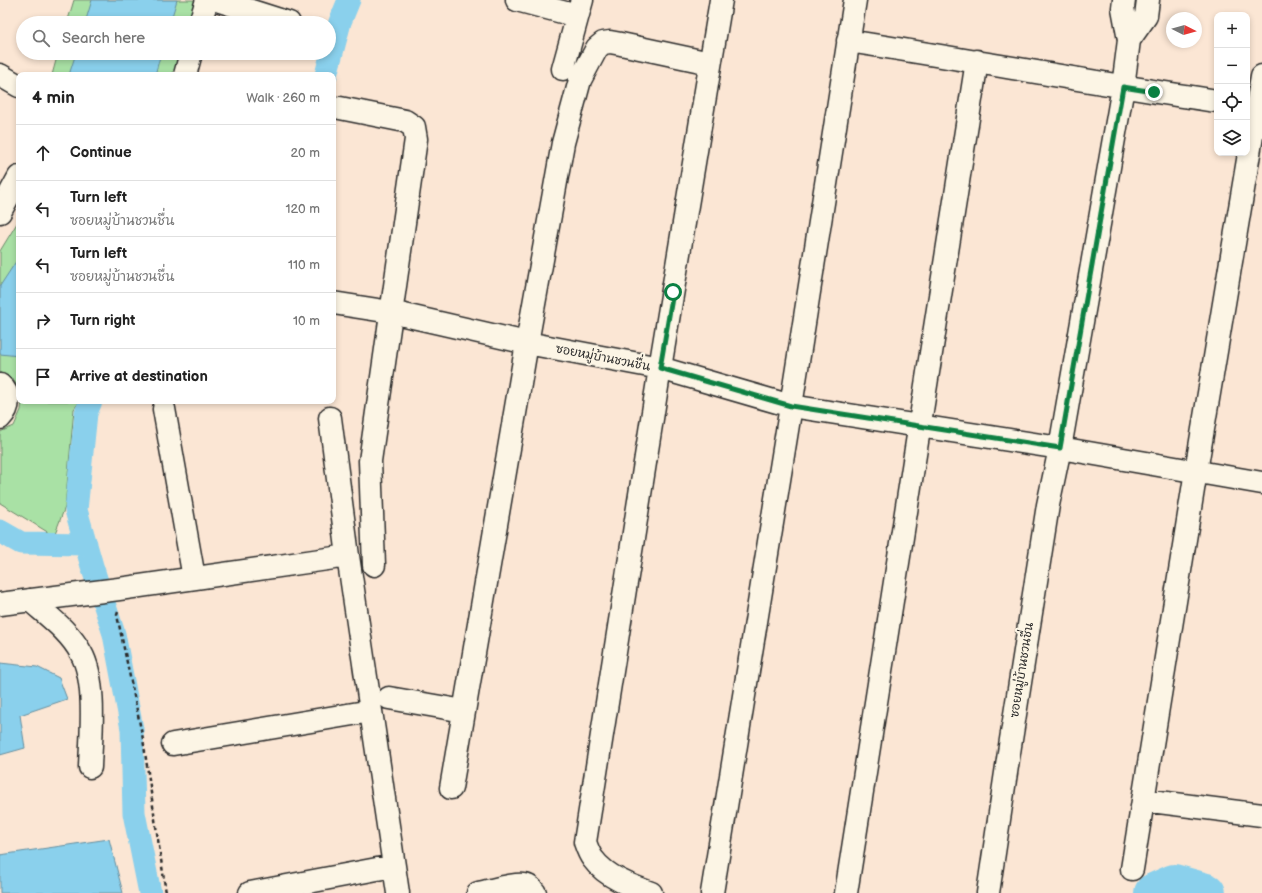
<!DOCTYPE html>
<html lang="en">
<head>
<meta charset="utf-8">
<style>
	body { margin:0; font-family:"Balsamiq Sans","Playpen Sans Thai",sans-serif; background:#f6f6f6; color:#222 }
	.controls { position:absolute; right:12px; top:12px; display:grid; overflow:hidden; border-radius:8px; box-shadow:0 2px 6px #0003 }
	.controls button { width:36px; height:36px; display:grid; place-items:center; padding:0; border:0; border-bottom:1px solid #e0e0e0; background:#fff; color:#222; font:20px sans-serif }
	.compass { position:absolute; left:1166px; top:12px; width:36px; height:36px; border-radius:50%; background:#fff; box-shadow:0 2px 6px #0003; rotate:96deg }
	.stop { position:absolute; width:12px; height:12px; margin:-9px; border:3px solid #0b8043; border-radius:50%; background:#fff }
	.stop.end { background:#0b8043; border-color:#fff; box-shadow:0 1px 4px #0008 }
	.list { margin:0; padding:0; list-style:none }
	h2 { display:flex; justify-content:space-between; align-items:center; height:52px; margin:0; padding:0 16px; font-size:17px }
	h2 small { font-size:13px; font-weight:400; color:#767676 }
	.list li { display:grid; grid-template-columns:26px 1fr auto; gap:12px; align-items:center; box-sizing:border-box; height:56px; padding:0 16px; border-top:1px solid #e0e0e0 }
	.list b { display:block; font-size:15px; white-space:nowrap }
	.list p { margin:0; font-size:13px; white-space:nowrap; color:#767676 }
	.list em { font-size:13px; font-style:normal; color:#767676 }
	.icon { flex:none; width:22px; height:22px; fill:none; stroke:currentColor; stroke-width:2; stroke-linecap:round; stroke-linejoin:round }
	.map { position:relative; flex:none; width:1262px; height:893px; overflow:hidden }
	.search { position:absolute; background:#fff; box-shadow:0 2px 6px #0003; left:16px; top:16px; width:320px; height:44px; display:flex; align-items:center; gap:10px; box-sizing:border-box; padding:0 14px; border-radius:22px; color:#767676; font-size:15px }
	.panel { position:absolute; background:#fff; box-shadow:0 2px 6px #0003; left:16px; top:72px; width:320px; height:332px; border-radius:8px }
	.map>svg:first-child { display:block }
</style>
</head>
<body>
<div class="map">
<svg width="1262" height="893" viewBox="0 0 1262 893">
	<rect width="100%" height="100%" fill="#fbe6d4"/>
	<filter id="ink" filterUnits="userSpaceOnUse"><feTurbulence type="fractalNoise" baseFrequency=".025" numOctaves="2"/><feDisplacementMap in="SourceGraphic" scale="8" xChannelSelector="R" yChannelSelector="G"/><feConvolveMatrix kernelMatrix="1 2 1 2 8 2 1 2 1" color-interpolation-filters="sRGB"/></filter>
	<g filter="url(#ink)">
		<path fill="#a9e1a5" stroke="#6a8668" d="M 74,0 L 202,0 L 194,23 L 67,23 Z
			M 58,53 L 185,53 L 178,75 L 52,75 Z
			M 19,220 L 19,390 L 13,379 L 0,376 L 0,251 Z
			M 22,401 L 80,401 L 74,409 L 65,507 L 54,536 L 0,503 L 0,432 L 14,426 L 21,410 Z"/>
		<path fill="#8ad0ec" stroke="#648e9f" d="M 92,0 L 177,0 L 170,23 L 85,23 Z
			M 76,53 L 161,53 L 155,75 L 69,75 Z
			M 19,257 L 19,356 L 0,354 L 0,286 Z
			M 0,663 L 37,667 L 59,678 L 67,699 L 20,715 L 25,748 L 0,755 Z
			M 109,839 L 123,893 L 0,893 L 0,855 Z"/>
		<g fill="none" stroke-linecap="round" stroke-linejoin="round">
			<path stroke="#8ad0ec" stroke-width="23" d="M 326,75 L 340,22 L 349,0
				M 91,401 L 86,413 L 76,510 L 92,566 L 114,634 L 132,729 L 134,813 L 150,893
				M 0,531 L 21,543 L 86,544"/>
			<path stroke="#8ad0ec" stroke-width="40" d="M 1154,893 L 1174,884 L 1206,893"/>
			<defs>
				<path id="minor" d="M 217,0 L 289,23
					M 517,0 L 577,16
					M 200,23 L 207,0
					M 1129,40 L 1146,16 L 1148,0
					M 848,41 C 971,60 1094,83 1217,101
					M 563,69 L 582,0
					M 0,75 L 19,86
					M 185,75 L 191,53
					M 340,108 L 405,121 L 414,127 L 416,139 L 370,461 L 374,565
					M 0,212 L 19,177
					M 333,303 L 391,312 L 527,343 L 660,368 L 791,406 L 1060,448 L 1262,483
					M 0,385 C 11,394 10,408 0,418
					M 164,409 L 194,578
					M 330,418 L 348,556 L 398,893
					M 30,600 C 48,616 70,632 81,653 C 97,681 91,735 90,767
					M 0,604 L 119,589 L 348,556
					M 389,698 L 464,711
					M 173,744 L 371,711
					M 451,788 L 527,343 L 563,143 L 580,80 L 597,48 L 603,43 L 610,42 L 621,44 L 710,63
					M 1143,800 L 1262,815
					M 1132,869 L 1196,471 L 1262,76
					M 250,893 L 393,866
					M 478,893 C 490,891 514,883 525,885 C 530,886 532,889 535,893
					M 651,893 C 631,886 606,877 593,859 C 589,854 587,848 585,842 L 660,368 L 721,0
					M 712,893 L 791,406 L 855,0
					M 846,893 L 977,61
					M 988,893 L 1010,746 L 1048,505 L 1060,448 L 1123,87 L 1129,40 L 1123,8 L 1124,0"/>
			</defs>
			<use href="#minor" stroke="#2b2b2b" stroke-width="25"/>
			<path stroke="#2b2b2b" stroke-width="2.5" stroke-dasharray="4 3" stroke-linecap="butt" d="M 118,612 L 117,615 L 143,739 L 166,893"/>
			<use href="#minor" stroke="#fcf5e5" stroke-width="22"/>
		</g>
	</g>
	<g fill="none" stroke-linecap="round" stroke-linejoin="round" filter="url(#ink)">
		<path stroke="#0b8043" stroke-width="5" d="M 673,292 L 660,368 L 791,406 L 1060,448 L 1123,87 L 1154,92"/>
	</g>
	<g text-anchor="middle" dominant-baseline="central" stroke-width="4" stroke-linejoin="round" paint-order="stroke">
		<g font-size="12" fill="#2b2b2b" stroke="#fcf5e5">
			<text transform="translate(603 358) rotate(11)">ซอยหมู่บ้านชวนชื่น</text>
			<text transform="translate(1022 670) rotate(-81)">ซอยหมู่บ้านชวนชื่น</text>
		</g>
	</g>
</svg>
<div class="controls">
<button>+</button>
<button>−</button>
<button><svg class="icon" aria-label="locate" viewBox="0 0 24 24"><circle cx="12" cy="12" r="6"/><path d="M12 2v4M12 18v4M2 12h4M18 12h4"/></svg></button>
<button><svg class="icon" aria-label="layers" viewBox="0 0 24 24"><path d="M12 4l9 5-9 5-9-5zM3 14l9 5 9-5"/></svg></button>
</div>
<svg class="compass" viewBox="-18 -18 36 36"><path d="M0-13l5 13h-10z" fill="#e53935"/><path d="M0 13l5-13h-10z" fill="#767676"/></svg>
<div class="stop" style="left:673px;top:292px"></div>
<div class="stop end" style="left:1154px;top:92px"></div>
<div class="search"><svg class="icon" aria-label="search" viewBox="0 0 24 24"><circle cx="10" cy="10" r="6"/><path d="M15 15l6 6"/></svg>Search here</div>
<section class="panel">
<h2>4 min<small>Walk · 260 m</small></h2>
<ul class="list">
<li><svg class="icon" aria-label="ahead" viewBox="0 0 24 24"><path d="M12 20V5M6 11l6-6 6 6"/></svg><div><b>Continue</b></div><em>20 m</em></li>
<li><svg class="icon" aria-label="left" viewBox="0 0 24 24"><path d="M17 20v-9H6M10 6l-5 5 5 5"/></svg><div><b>Turn left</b><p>ซอยหมู่บ้านชวนชื่น</p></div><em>120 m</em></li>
<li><svg class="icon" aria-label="left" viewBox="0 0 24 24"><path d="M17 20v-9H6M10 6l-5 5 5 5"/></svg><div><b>Turn left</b><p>ซอยหมู่บ้านชวนชื่น</p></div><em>110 m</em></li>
<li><svg class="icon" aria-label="right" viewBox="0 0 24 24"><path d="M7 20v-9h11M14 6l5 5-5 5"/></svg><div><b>Turn right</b></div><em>10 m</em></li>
<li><svg class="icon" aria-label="arrive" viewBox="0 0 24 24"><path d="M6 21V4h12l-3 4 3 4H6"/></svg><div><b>Arrive at destination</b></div></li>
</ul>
</section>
</div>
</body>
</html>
